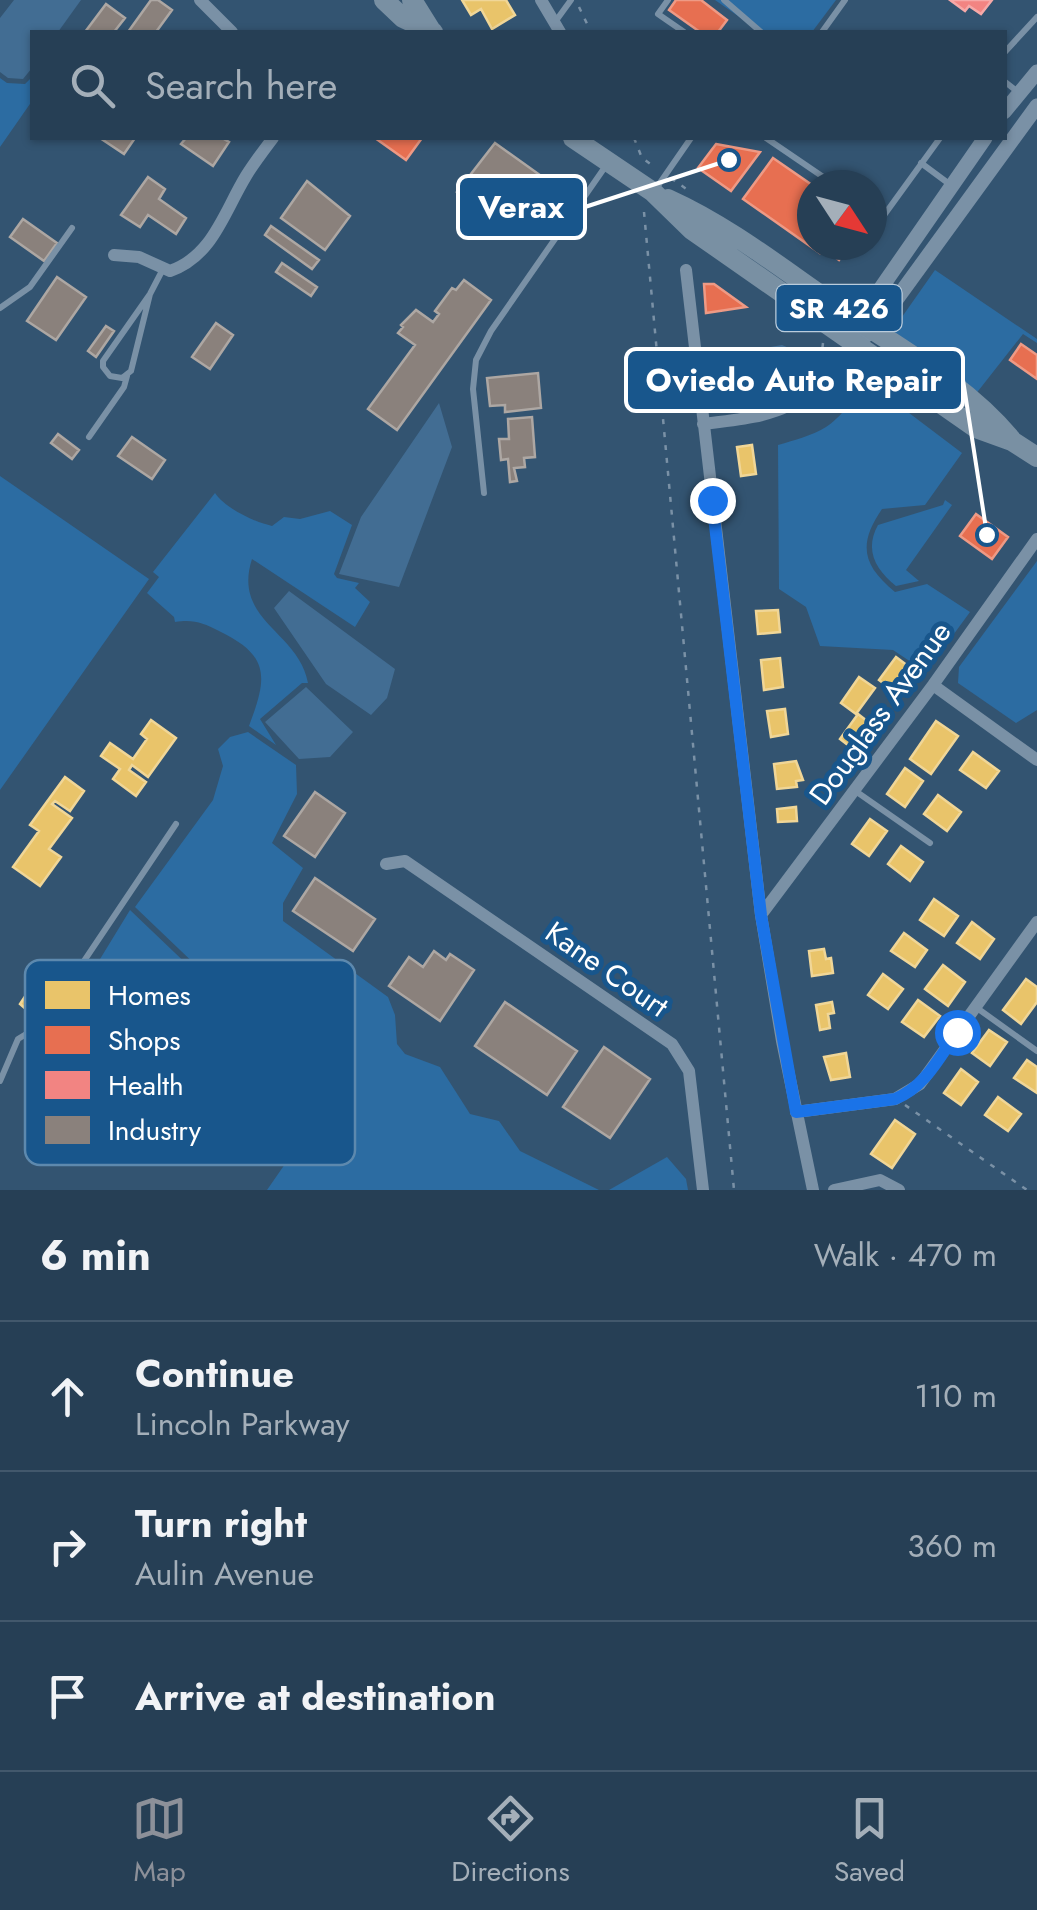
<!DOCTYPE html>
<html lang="en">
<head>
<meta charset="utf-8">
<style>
	body { margin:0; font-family:Jost,sans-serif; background:#324a5f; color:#f1f3f6 }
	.compass { position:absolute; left:797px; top:170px; width:90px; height:90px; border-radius:50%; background:#263f55; box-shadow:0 2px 8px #0004; rotate:126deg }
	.stop { position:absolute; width:30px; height:30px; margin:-22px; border:8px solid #1a73e8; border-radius:50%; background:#fff }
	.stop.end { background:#1a73e8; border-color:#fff; box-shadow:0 2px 10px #0008 }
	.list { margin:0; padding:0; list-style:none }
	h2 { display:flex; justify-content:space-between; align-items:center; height:130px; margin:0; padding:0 40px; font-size:42px }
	h2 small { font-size:32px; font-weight:400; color:#a4afb9 }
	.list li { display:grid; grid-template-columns:65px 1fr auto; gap:30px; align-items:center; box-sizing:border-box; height:150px; padding:0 40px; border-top:2px solid #42586c }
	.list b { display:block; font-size:38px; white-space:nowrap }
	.list p { margin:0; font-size:32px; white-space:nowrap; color:#a4afb9 }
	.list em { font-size:32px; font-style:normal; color:#a4afb9 }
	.icon { flex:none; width:55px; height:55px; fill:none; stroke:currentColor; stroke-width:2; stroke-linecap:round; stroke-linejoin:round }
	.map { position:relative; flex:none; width:1037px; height:1190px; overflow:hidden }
	.search { position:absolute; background:#263f55; box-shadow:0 2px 8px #0004; left:30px; right:30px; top:30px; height:110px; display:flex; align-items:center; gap:25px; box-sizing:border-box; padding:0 35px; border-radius:0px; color:#a4afb9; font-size:38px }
	.sheet { height:580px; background:#263f55 }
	nav { display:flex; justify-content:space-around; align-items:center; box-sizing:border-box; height:140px; border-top:2px solid #42586c; background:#263f55; font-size:28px; color:#a4afb9 }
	nav a { display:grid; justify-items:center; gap:5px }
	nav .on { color:#8c9099 }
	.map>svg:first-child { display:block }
</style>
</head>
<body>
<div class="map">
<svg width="1037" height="1190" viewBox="0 0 1037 1190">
	<rect width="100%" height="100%" fill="#335471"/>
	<path fill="#2c6ca2" d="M 715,0 L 836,0 L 812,32 L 761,32 Z
		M 32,77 L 32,101 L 0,147 L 0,78 L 7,83 L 25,84 Z
		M 935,270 L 1037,339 L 1037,343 L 1023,334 L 975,395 L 890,334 Z
		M 880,391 L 962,453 L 925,505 L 882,509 C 858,544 862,565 895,592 L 927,584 L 970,612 L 926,672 L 893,650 L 820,646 L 806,607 L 779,589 L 778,445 C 795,440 811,436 826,427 C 849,412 849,394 880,391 Z
		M 0,476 L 149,579 L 0,790 Z
		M 215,493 C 225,508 254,522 272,526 L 284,517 L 300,519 L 330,511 L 352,525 L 334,574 L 337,578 L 359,583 L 355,588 L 370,602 L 355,627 L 252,559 C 232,621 299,631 308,683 L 302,683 L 260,719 L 276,745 L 249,726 C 267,678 271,656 219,631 C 203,623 194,619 175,622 L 174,617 L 147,593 L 159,577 L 153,572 Z
		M 945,500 L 952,505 L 906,570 L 919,581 L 896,586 C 876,570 864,550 878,525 L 943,505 Z
		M 1037,561 L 1037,710 L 1016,723 L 958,683 L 959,667 Z
		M 248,732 L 296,765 L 297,794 L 272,843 L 303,868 L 283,903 L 283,921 L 388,997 L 395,1015 L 397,1044 L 405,1054 L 440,1067 L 470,1114 L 499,1121 L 520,1151 L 599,1190 L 267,1190 L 303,1138 L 248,1073 L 204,1036 L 202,971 L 135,907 L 213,800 L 223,766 L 218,749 L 230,737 Z
		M 130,910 L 196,973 L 197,1006 C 193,992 181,988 168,985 L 134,1017 L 99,1025 L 75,1000 Z
		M 667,1157 L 686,1179 L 688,1190 L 609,1190 Z"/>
	<path fill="#426d93" d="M 14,0 L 81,0 L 58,32 L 32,32 L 32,68 L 23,79 L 8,78 L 0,72 L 0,18 Z
		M 782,345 L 789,348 L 793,361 C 776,377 745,377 724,374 L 720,364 L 732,354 Z
		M 439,403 L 452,447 L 399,587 L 339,574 L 361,517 Z
		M 289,591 L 395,669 L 387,698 L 371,715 L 326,684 L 274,608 Z
		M 306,687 L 353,732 L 330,757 L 299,759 L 265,722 Z"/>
	<path fill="#e9c46a" stroke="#f0d697" stroke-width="2.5" d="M 462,0 L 506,0 L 515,15 L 492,29 L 481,9 L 471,15 Z
		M 752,445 L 756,474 L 741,476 L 737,447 Z
		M 778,610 L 780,632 L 758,634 L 756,611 Z
		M 896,657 L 912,669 L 895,692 L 879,680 Z
		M 780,658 L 783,687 L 764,690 L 761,660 Z
		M 859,677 L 875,688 L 856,714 L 841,703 Z
		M 785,709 L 788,734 L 771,737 L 767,711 Z
		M 858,714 L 871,724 L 853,749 L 840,739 Z
		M 151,720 L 176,738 L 148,777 L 132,765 L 129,770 L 146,782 L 136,796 L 113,779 L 120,769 L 101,756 L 110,743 L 133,759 L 147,739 L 141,734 Z
		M 936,721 L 958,736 L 931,774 L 910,759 Z
		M 973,752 L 999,771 L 986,788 L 960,770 Z
		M 796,761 L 803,780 L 796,781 L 797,787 L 777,789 L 774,764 Z
		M 905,768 L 923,781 L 905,807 L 887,794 Z
		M 65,777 L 84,791 L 70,811 L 55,801 L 52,804 L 72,818 L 49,849 L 61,857 L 40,886 L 13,867 L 39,831 L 30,825 Z
		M 938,795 L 961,812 L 947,831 L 924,814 Z
		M 796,807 L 797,821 L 778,822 L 777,809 Z
		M 870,819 L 887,831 L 869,856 L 852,844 Z
		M 901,846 L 923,862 L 910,881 L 888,864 Z
		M 934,899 L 958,916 L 944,936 L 920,920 Z
		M 972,922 L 994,939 L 980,959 L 957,943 Z
		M 904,933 L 927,950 L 915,967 L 891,951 Z
		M 824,949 L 826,959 L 831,958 L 833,973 L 812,976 L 809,951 Z
		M 943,965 L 965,982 L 948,1006 L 925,989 Z
		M 883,974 L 903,989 L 888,1009 L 868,995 Z
		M 1026,979 L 1037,987 L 1037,1002 L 1021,1024 L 1003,1010 Z
		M 36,991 L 46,997 L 34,1016 L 20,1004 L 28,992 L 33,995 Z
		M 918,1000 L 940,1016 L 924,1037 L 902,1022 Z
		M 832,1002 L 834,1013 L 828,1014 L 830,1028 L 820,1030 L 816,1005 Z
		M 989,1030 L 1007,1042 L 990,1066 L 972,1053 Z
		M 846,1053 L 850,1077 L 831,1080 L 824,1057 Z
		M 1027,1060 L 1037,1067 L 1037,1093 L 1014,1078 Z
		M 961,1069 L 978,1082 L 961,1105 L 944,1093 Z
		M 998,1097 L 1021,1114 L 1008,1131 L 985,1115 Z
		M 895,1120 L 915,1134 L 892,1168 L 871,1154 Z"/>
	<path fill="#e76f51" stroke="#ee9a85" stroke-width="2.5" d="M 676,0 L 701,0 L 727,20 L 718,32 L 700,32 L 669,10 Z
		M 375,138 L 422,138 L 406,160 Z
		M 716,144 L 760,152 L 731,191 L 698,168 Z
		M 773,158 L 812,185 L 812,245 L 850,245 L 839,260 L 824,249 L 820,253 L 743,199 Z
		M 704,284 L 714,284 L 746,307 L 706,313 Z
		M 1021,344 L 1037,355 L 1037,379 L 1010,360 Z
		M 976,514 L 1008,537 L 992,559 L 960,536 Z"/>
	<path fill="#f28482" stroke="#f6a9a8" stroke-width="2.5" d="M 950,0 L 992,0 L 981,14 L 969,6 L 965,11 Z"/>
	<path fill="#8a817c" stroke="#ada7a3" stroke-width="2.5" d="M 151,0 L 158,0 L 172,10 L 156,32 L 128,32 Z
		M 106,4 L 125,18 L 114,32 L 85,32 Z
		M 100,138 L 135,138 L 124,154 Z
		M 186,138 L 222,138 L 229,142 L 213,166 L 181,144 Z
		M 495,143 L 558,188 L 523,237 L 457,192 Z
		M 148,177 L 165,189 L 159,199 L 186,218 L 176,234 L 148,215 L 140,227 L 121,215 Z
		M 307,181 L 350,216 L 325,250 L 281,218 Z
		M 23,219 L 57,243 L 44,261 L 10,237 Z
		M 271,226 L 319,260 L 312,269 L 265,235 Z
		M 282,263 L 317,287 L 311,296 L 276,272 Z
		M 57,277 L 86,297 L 56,340 L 27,321 Z
		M 464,280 L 491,300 L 397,430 L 368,409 L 415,345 L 398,333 L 403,327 L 401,325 L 416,310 L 433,322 L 439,314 L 435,311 L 452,288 L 456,290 Z
		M 216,323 L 233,335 L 210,369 L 192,357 Z
		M 106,326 L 114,331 L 96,357 L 88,351 Z
		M 538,373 L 541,408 L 505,412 L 505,405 L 490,406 L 487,378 Z
		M 532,417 L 535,457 L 524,458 L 525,467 L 514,468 L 517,481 L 510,482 L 508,459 L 501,460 L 499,439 L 509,439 L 508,419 Z
		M 58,434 L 79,450 L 72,459 L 51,443 Z
		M 132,437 L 165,460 L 152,479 L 118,456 Z
		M 315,792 L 345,813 L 315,857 L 284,836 Z
		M 315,878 L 375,919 L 353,951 L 293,911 Z
		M 434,951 L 446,960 L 450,954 L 474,970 L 440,1021 L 389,986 L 409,957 L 423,967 Z
		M 505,1002 L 577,1051 L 547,1095 L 475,1046 Z
		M 604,1047 L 650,1079 L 610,1138 L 563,1107 Z"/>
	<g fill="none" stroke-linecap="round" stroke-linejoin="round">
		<path stroke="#7a91a6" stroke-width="2.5" stroke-dasharray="5 8" stroke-linecap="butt" d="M 579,7 L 591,32
			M 634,138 L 642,158 L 656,168
			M 671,178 L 689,191
			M 644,212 L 734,1190
			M 813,371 L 821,360 L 823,343
			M 714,406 L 728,408 L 755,403
			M 664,411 L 691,408
			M 905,1105 L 1027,1190"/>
		<path stroke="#7a91a6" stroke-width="6" d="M 668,0 L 658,14 L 684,32
			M 724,0 L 761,32
			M 555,22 L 571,0
			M 822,32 L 845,0
			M 1004,53 L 1037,17
			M 1004,81 L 1019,93
			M 766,138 L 835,185
			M 921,163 L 952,186
			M 655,190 L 691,138
			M 872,211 L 882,218 L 940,138
			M 150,294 L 131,371 L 122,378 L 110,376 L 103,367 L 103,361 L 150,294 L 163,269
			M 0,308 L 30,287 L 72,228
			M 89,437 L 124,387 L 127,376
			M 484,493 L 473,389 L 476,360 L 491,331 L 605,167
			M 854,790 L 930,843
			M 977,1008 L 1037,1051
			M 0,1081 L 18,1039 L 41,1025 L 176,824"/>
		<path stroke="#7a91a6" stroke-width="12" d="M 200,0 L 232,32
			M 541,0 L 560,32
			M 114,255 L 139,257 L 170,271 C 213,256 224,212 246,176 C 254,163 264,150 273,138
			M 686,270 L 761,915 L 782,1041 L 813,1190
			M 703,424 C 783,415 803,410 853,343
			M 933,685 L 1037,760
			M 386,864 L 405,861 L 672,1044 L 689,1071 L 703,1190
			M 761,915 L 933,685 L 1037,539
			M 796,1112 L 895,1099 L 920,1084 L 1037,922
			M 834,1190 L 880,1180 L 899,1190"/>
		<path stroke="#7a91a6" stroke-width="15" d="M 1004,112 L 1037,72
			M 858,329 L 872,301 L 985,138
			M 865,336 L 874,330 L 1037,106"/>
		<path stroke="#7990a3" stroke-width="20" d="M 384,0 L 403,18 L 433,32
			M 412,0 L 432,32
			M 573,138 L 653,192 L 692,230 L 976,428 L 1012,441 L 1037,457
			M 668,199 C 728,226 781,268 835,305 C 895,346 965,383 1011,439"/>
	</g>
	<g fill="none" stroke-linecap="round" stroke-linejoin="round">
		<path stroke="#1a73e8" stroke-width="12" d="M 712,500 L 761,915 L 796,1112 L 895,1099 C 925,1087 939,1058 957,1032"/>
	</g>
	<g text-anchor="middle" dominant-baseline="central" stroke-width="10" stroke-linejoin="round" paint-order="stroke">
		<rect fill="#18568c" stroke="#baccdc" stroke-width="2.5" x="776.5" y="285" width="125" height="46" rx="8"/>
		<g font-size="28" font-weight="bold" fill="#fff">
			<text x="839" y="308">SR 426</text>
		</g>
		<g font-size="30" fill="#fff" stroke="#18568c">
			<text transform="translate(880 713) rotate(-54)">Douglass Avenue</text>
			<text transform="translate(607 969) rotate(35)">Kane Court</text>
		</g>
	</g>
	<rect x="25" y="960" width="330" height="205" rx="15" fill="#18568c" stroke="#5d89ae" stroke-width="2.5"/>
	<rect x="45" y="981" width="45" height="28" fill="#e9c46a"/>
	<rect x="45" y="1026" width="45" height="28" fill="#e76f51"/>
	<rect x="45" y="1071" width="45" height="28" fill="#f28482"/>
	<rect x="45" y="1116" width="45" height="28" fill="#8a817c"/>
	<g font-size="28" fill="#fff">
		<text x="108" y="1005">Homes</text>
		<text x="108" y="1050">Shops</text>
		<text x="108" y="1095">Health</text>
		<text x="108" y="1140">Industry</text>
	</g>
	<path fill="none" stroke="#fff" stroke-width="4" d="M729 160L585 207M987 535L963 380"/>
	<g fill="#fff" stroke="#18568c" stroke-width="4">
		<circle cx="729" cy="160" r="10"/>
		<circle cx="987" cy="535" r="10"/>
	</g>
	<g fill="#18568c" stroke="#fff" stroke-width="4">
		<rect x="458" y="176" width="127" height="62" rx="10"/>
		<rect x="626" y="349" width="337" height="62" rx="10"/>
	</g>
	<g font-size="32" text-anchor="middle" font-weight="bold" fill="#fff">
		<text x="521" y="218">Verax</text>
		<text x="794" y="391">Oviedo Auto Repair</text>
	</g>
</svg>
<svg class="compass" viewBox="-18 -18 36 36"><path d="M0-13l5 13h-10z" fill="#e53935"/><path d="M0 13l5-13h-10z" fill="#a4afb9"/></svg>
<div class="stop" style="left:957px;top:1032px"></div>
<div class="stop end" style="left:712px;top:500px"></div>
<div class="search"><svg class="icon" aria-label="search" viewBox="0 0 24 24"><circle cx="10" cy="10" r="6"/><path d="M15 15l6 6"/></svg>Search here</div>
</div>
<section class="sheet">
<h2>6 min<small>Walk · 470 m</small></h2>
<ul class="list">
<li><svg class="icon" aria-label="ahead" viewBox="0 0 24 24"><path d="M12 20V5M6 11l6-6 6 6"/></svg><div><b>Continue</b><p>Lincoln Parkway</p></div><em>110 m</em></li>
<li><svg class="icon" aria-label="right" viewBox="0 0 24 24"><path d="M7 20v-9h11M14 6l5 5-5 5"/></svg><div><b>Turn right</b><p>Aulin Avenue</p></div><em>360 m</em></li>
<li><svg class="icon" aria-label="arrive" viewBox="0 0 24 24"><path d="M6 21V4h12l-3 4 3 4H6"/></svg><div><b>Arrive at destination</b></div></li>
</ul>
</section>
<nav>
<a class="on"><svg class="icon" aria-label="map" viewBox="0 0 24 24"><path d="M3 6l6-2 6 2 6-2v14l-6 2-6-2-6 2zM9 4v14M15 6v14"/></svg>Map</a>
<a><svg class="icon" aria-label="directions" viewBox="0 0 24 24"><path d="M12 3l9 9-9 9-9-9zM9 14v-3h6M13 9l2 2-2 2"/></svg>Directions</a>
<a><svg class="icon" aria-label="saved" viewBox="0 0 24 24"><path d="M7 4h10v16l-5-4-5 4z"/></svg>Saved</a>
</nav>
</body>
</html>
